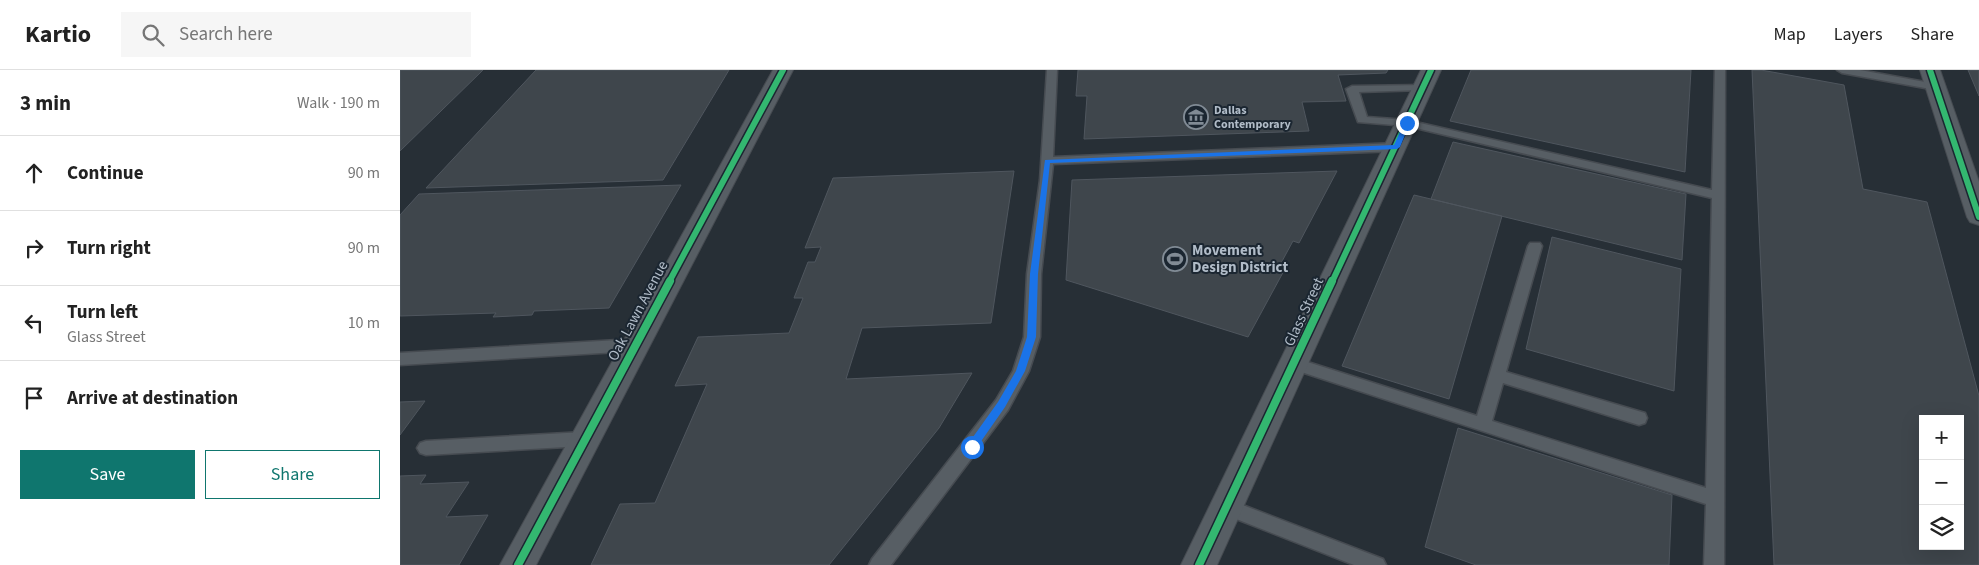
<!DOCTYPE html>
<html lang="en">
<head>
<meta charset="utf-8">
<style>
	body { margin:0; font-family:"Source Sans 3",sans-serif; background:#f6f6f6; color:#222 }
	.controls { position:absolute; right:15px; bottom:15px; display:grid; overflow:hidden; border-radius:0px; box-shadow:0 5px 20px #0002 }
	.controls button { width:45px; height:45px; display:grid; place-items:center; padding:0; border:0; border-bottom:1px solid #e0e0e0; background:#fff; color:#222; font:25px sans-serif }
	.stop { position:absolute; width:15px; height:15px; margin:-11px; border:4px solid #1a73e8; border-radius:50%; background:#fff }
	.stop.end { background:#1a73e8; border-color:#fff; box-shadow:0 1px 5px #0008 }
	.list { margin:0; padding:0; list-style:none }
	h2 { display:flex; justify-content:space-between; align-items:center; height:65px; margin:0; padding:0 20px; font-size:21px }
	h2 small { font-size:16px; font-weight:400; color:#767676 }
	.list li { display:grid; grid-template-columns:32px 1fr auto; gap:15px; align-items:center; box-sizing:border-box; height:75px; padding:0 20px; border-top:1px solid #e0e0e0 }
	.list b { display:block; font-size:19px; white-space:nowrap }
	.list p { margin:0; font-size:16px; white-space:nowrap; color:#767676 }
	.list em { font-size:16px; font-style:normal; color:#767676 }
	.actions { display:flex; gap:10px; padding:15px 20px }
	.actions a { flex:1; padding:11px 0; border:1px solid #0f766e; border-radius:0px; text-align:center; font-size:18px; color:#0f766e }
	.actions .main { background:#0f766e; color:#fff }
	.icon { flex:none; width:28px; height:28px; fill:none; stroke:currentColor; stroke-width:2; stroke-linecap:round; stroke-linejoin:round }
	.map { position:relative; flex:none; width:1579px; height:495px; overflow:hidden }
	header { display:flex; align-items:center; gap:30px; box-sizing:border-box; height:70px; padding:0 25px; background:#fff; border-bottom:1px solid #e0e0e0 }
	header strong { font-size:24px }
	nav { display:flex; gap:28px; margin-inline-start:auto; font-size:18px }
	.search { width:350px; height:45px; background:#f6f6f6; display:flex; align-items:center; gap:12px; box-sizing:border-box; padding:0 18px; border-radius:0px; color:#767676; font-size:19px }
	main { display:flex }
	aside { flex:1; background:#fff }
	.map>svg:first-child { display:block }
</style>
</head>
<body>
<header>
<strong>Kartio</strong>
<div class="search"><svg class="icon" aria-label="search" viewBox="0 0 24 24"><circle cx="10" cy="10" r="6"/><path d="M15 15l6 6"/></svg>Search here</div>
<nav><a>Map</a><a>Layers</a><a>Share</a></nav>
</header>
<main>
<aside>
<h2>3 min<small>Walk · 190 m</small></h2>
<ul class="list">
<li><svg class="icon" aria-label="ahead" viewBox="0 0 24 24"><path d="M12 20V5M6 11l6-6 6 6"/></svg><div><b>Continue</b></div><em>90 m</em></li>
<li><svg class="icon" aria-label="right" viewBox="0 0 24 24"><path d="M7 20v-9h11M14 6l5 5-5 5"/></svg><div><b>Turn right</b></div><em>90 m</em></li>
<li><svg class="icon" aria-label="left" viewBox="0 0 24 24"><path d="M17 20v-9H6M10 6l-5 5 5 5"/></svg><div><b>Turn left</b><p>Glass Street</p></div><em>10 m</em></li>
<li><svg class="icon" aria-label="arrive" viewBox="0 0 24 24"><path d="M6 21V4h12l-3 4 3 4H6"/></svg><div><b>Arrive at destination</b></div></li>
</ul>
<div class="actions"><a class="main">Save</a><a>Share</a></div>
</aside>
<div class="map">
<svg width="1579" height="495" viewBox="0 0 1579 495">
	<rect width="100%" height="100%" fill="#272f36"/>
	<path fill="#3f464c" stroke="#4f565e" fill-rule="evenodd" d="M 0,0 L 83,0 L 0,81 Z
		M 136,0 L 329,0 L 263,110 L 26,118 Z
		M 678,0 L 988,0 L 986,3 L 938,5 L 946,31 L 902,32 L 909,61 L 684,69 L 687,26 L 676,26 Z
		M 1071,0 L 1291,0 L 1285,102 L 1050,51 Z
		M 1352,0 L 1361,0 L 1444,15 L 1463,119 L 1527,132 L 1579,326 L 1579,495 L 1374,495 ZM 1523,349 L 1560,349 L 1560,476 L 1523,476 Z
		M 1568,0 L 1579,0 L 1579,26 Z
		M 1053,72 L 1286,124 L 1282,190 L 1031,129 Z
		M 614,101 L 591,253 L 462,258 L 446,309 L 572,303 L 539,358 L 429,495 L 191,495 L 220,434 L 255,433 L 307,314 L 275,316 L 298,267 L 389,263 L 403,228 L 394,228 L 408,192 L 415,192 L 421,177 L 405,178 L 433,108 Z
		M 937,101 L 899,173 L 893,171 L 880,195 L 886,197 L 848,267 L 666,210 L 672,110 Z
		M 281,115 L 209,238 L 134,241 L 132,245 L 93,247 L 96,243 L 0,246 L 0,145 L 19,124 Z
		M 1014,125 L 1102,146 L 1049,329 L 942,296 Z
		M 1152,167 L 1281,199 L 1274,321 L 1126,279 Z
		M 25,331 L 0,365 L 0,332 Z
		M 1058,358 L 1272,425 L 1269,495 L 1076,495 L 1025,477 Z
		M 26,405 L 20,414 L 69,412 L 46,447 L 88,445 L 59,495 L 0,495 L 0,406 Z"/>
	<g fill="none" stroke-linecap="round" stroke-linejoin="round">
		<defs>
			<path id="service" d="M 647,0 L 657,0 L 653,87 L 997,73 L 1003,77 L 997,81 L 653,94 L 641,204 L 640,267 L 629,301 L 608,340 L 491,495 L 469,495 L 472,489 L 596,330 L 613,301 L 624,267 L 627,204 L 640,110 Z
				M 1315,0 L 1325,0 L 1324,495 L 1304,495 L 1306,434 L 889,298 L 887,294 L 889,290 L 895,288 L 1077,346 L 1128,176 L 1130,173 L 1140,173 L 1142,176 L 1106,302 L 1245,343 L 1247,348 L 1245,353 L 1239,355 L 1103,313 L 1092,351 L 1306,418 L 1312,128 L 1007,56 L 958,52 L 946,19 L 952,16 L 1027,15 L 1029,17 L 1027,19 L 1023,20 L 959,22 L 967,47 L 1007,50 L 1312,120 Z
				M 1437,0 L 1460,0 L 1536,14 L 1542,17 L 1536,20 L 1442,3 Z
				M 235,269 L 240,271 L 243,275 L 240,279 L 235,281 L 0,295 L 0,283 Z
				M 184,362 L 190,364 L 193,369 L 190,374 L 184,376 L 26,385 L 20,383 L 17,378 L 20,373 L 26,371 Z
				M 827,429 L 983,489 L 986,495 L 954,495 L 821,443 L 818,437 L 821,431 Z"/>
			<path id="minor" d="M 373,0 L 393,0 L 136,495 L 100,495 Z
				M 1021,0 L 1041,0 L 817,495 L 781,495 Z
				M 1520,0 L 1540,0 L 1579,112 L 1579,155 L 1570,152 L 1567,147 Z"/>
		</defs>
		<use href="#service" stroke="#464b51" stroke-width="3"/>
		<use href="#minor" stroke="#464b51" stroke-width="2"/>
		<use href="#service" fill="#575e64" fill-rule="evenodd"/>
		<use href="#minor" fill="#575e64" fill-rule="evenodd"/>
		<defs>
			<path id="cycleway-far1" d="M 1530,0 L 1579,147
				M 269,212 L 383,0
				M 932,212 L 1031,0"/>
			<path id="cycleway" d="M 118,495 L 270,211
				M 799,495 L 932,211"/>
		</defs>
		<use href="#cycleway-far1" stroke="#1b2631" stroke-width="9"/>
		<use href="#cycleway" stroke="#1b2631" stroke-width="11"/>
		<use href="#cycleway-far1" stroke="#33b770" stroke-width="6"/>
		<use href="#cycleway" stroke="#33b770" stroke-width="8"/>
	</g>
	<path fill="#1a73e8" d="M 1007,51 L 1010,53 L 1000,77 L 997,79 L 650,93 L 638,204 L 636,267 L 625,301 L 605,337 L 575,380 L 568,380 L 568,374 L 598,332 L 616,301 L 627,267 L 630,204 L 645,90 L 994,75 L 1004,53 Z"/>
	<defs>
		<symbol id="museum-ring" viewBox="-11 -11 22 22"><circle r="9.5" fill="#1b2631" stroke="#818b95" stroke-width="1.5"/><path d="M0-6L6-3V-2H-6V-3ZM-5-1h2V3h-2ZM-1-1h2V3h-2ZM3-1h2V3H3ZM-6 4H6V6H-6Z" fill="#818b95"/></symbol>
		<symbol id="stadium-ring" viewBox="-11 -11 22 22"><circle r="9.5" fill="#1b2631" stroke="#818b95" stroke-width="1.5"/><path d="M0-5a6.5 5 0 1 0 0 10a6.5 5 0 1 0 0-10ZM-3.5-1.8h7v3.6h-7Z" fill="#818b95"/></symbol>
	</defs>
	<g fill-rule="evenodd">
		<use href="#museum-ring" x="782" y="33" width="28" height="28"/>
		<use href="#stadium-ring" x="761" y="175" width="28" height="28"/>
	</g>
	<g text-anchor="middle" dominant-baseline="central" stroke-width="4" stroke-linejoin="round" paint-order="stroke">
		<g font-size="12" font-weight="bold" fill="#b1bcc8" stroke="#1b2631" text-anchor="start">
			<text x="814" y="40">Dallas<tspan x="814" dy="14">Contemporary</tspan></text>
		</g>
		<g font-size="15" font-weight="bold" fill="#b1bcc8" stroke="#1b2631" text-anchor="start">
			<text x="792" y="180">Movement<tspan x="792" dy="17">Design District</tspan></text>
		</g>
		<g font-size="15" fill="#b1bcc8" stroke="#1b2631">
			<text transform="translate(238 241) rotate(-62)">Oak Lawn Avenue</text>
			<text transform="translate(904 242) rotate(-65)">Glass Street</text>
		</g>
	</g>
</svg>
<div class="controls">
<button>+</button>
<button>−</button>
<button><svg class="icon" aria-label="layers" viewBox="0 0 24 24"><path d="M12 4l9 5-9 5-9-5zM3 14l9 5 9-5"/></svg></button>
</div>
<div class="stop" style="left:572px;top:377px"></div>
<div class="stop end" style="left:1007px;top:53px"></div>
</div>
</main>
</body>
</html>
